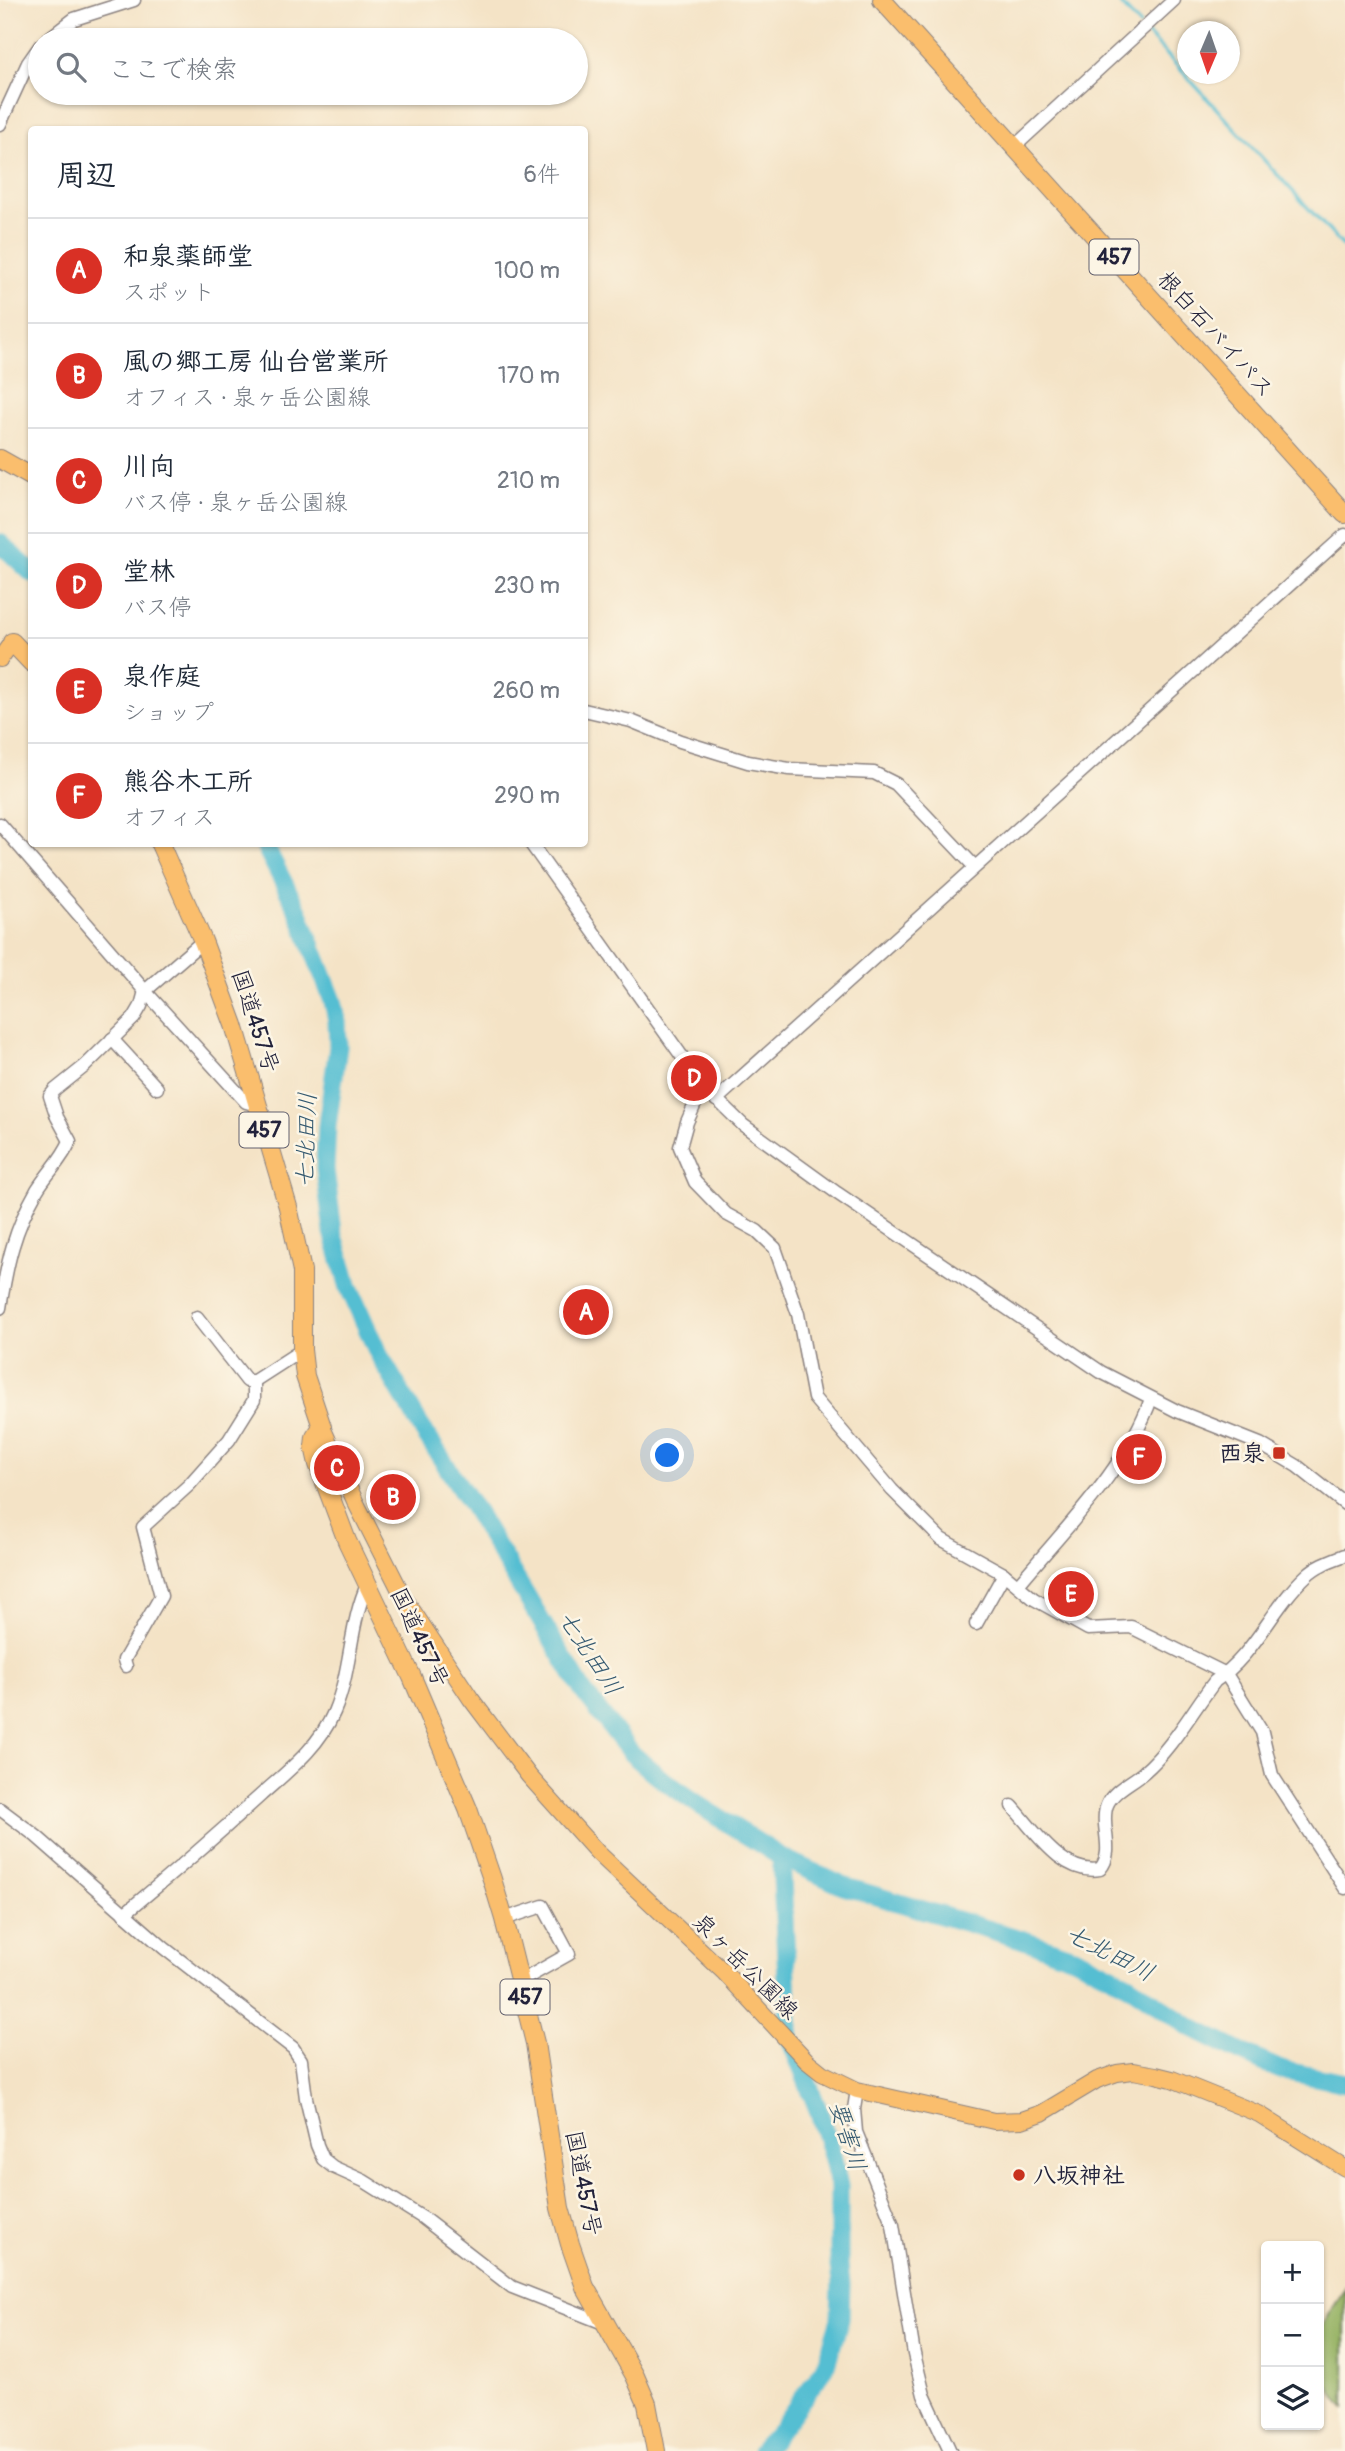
<!DOCTYPE html>
<html lang="ja">
<head>
<meta charset="utf-8">
<style>
	:root { --surface:#fff; --page:#f6f6f7; --text:#1f2937; --muted:#747a83; --line:#e0e1e3; --accent:#d93025 }
	body { margin:0; font-family:Pangolin,"Klee One",sans-serif; background:var(--page); color:var(--text) }
	.controls { position:absolute; right:21px; bottom:21px; display:grid; overflow:hidden; border-radius:7px; box-shadow:0 2px 5px #0004 }
	.controls button { width:63px; height:63px; display:grid; place-items:center; padding:0; border:0; border-bottom:2px solid var(--line); background:var(--surface); color:var(--text); font:35px sans-serif }
	.compass { position:absolute; left:1177px; top:21px; width:63px; height:63px; border-radius:50%; background:var(--surface); box-shadow:0 2px 5px #0004; rotate:182deg }
	.you { position:absolute; left:668px; top:1456px; width:24px; height:24px; margin:-18px; border:5px solid #fff; border-radius:50%; background:#1a73e8; box-shadow:0 0 0 10px #1a73e833 }
	.badge { display:grid; place-items:center; width:46px; height:46px; border-radius:50%; background:var(--accent); color:#fff; font-size:23px; font-weight:700 }
	.pin { position:absolute; translate:-50% -50%; border:4px solid #fff; box-shadow:0 2px 7px #0006 }
	.list { margin:0; padding:0; list-style:none }
	h2 { display:flex; justify-content:space-between; align-items:center; height:91px; margin:0; padding:0 28px; font-size:30px }
	h2 small { font-size:23px; font-weight:400; color:var(--muted) }
	.list li { display:grid; grid-template-columns:46px 1fr auto; gap:21px; align-items:center; box-sizing:border-box; height:105px; padding:0 28px; border-top:2px solid var(--line) }
	.list b { display:block; font-size:26px; white-space:nowrap }
	.list p { margin:0; font-size:23px; white-space:nowrap; color:var(--muted) }
	.list em { font-size:23px; font-style:normal; color:var(--muted) }
	.icon { flex:none; width:38px; height:38px; fill:none; stroke:currentColor; stroke-width:2; stroke-linecap:round; stroke-linejoin:round }
	.map { position:relative; flex:none; width:1345px; height:2451px; overflow:hidden }
	.search { position:absolute; background:var(--surface); box-shadow:0 2px 5px #0004; left:28px; top:28px; width:560px; height:77px; display:flex; align-items:center; gap:18px; box-sizing:border-box; padding:0 24px; border-radius:38px; color:var(--muted); font-size:26px }
	.panel { position:absolute; background:var(--surface); box-shadow:0 2px 5px #0004; left:28px; top:126px; width:560px; height:721px; border-radius:7px }
	.map>svg:first-child { display:block }
</style>
</head>
<body>
<div class="map">
<svg width="1345" height="2451" viewBox="0 0 1345 2451">
	<rect width="100%" height="100%" fill="#fcf5e5"/>
	<filter id="ink" filterUnits="userSpaceOnUse"><feTurbulence type="fractalNoise" baseFrequency=".0143" numOctaves="2"/><feDisplacementMap in="SourceGraphic" scale="14" xChannelSelector="R" yChannelSelector="G"/><feConvolveMatrix kernelMatrix="1 2 1 2 8 2 1 2 1" color-interpolation-filters="sRGB"/></filter>
	<filter id="wash" filterUnits="userSpaceOnUse"><feTurbulence type="fractalNoise" baseFrequency=".00686" numOctaves="4" result="noise"/><feDisplacementMap in="SourceGraphic" scale="28" xChannelSelector="R" yChannelSelector="G"/><feGaussianBlur stdDeviation="1.57" result="paint"/><feColorMatrix in="noise" values="0 0 0 0 0 0 0 0 0 0 0 0 0 0 0 0 0 1.4 0 .05"/><feComposite in="paint" operator="in"/></filter>
	<g filter="url(#wash)">
		<rect width="100%" height="100%" fill="#f4e3c6"/>
		<!-- forest -->
		<path fill="#98b466" stroke="#5d6b50" stroke-width="2" d="M 1345,2288 L 1345,2408 L 1319,2373 L 1319,2332 Z"/>
		<g fill="none" stroke-linecap="round" stroke-linejoin="round">
			<!-- stream -->
			<g stroke="#55bed2" stroke-width="3.5">
				<path d="M 1117,0 L 1140,25"/>
				<path d="M 1145,31 L 1345,248"/>
			</g>
			<!-- river -->
			<g stroke="#55bed2" stroke-width="19">
				<path d="M 0,543 L 32,573"/>
				<path d="M 264,844 L 299,913 L 333,1001 L 337,1020 L 338,1047 L 327,1126 L 325,1169 L 333,1232 L 349,1288 L 378,1353 L 421,1427 L 471,1504 L 583,1691 L 631,1753 L 659,1777 L 702,1807 L 781,1857 L 843,1886 L 1021,1939 L 1074,1957 L 1128,1984 L 1187,2025 L 1240,2052 L 1281,2070 L 1345,2083"/>
				<path d="M 761,2451 L 776,2435 L 825,2368 L 840,2319 L 841,2284 L 839,2265 L 839,2186 L 833,2159 L 819,2112 L 790,2039 L 781,1857"/>
			</g>
		</g>
	</g>
	<g filter="url(#ink)">
		<g fill="none" stroke-linecap="round" stroke-linejoin="round">
			<defs>
				<g id="minor">
					<path d="M 47,40 L 74,19 L 134,0"/>
					<path d="M 0,124 L 28,63 L 40,46"/>
					<path d="M 1014,147 L 1174,0"/>
					<path d="M 584,710 L 631,721 L 680,741 L 748,762 L 789,769 L 874,773 L 896,784 L 974,866"/>
					<path d="M 0,824 L 145,991 L 246,1102 L 257,1105"/>
					<path d="M 531,844 L 703,1086 L 743,1125 L 837,1193 L 1101,1372 L 1177,1411 L 1260,1444 L 1297,1466 L 1345,1504"/>
					<path d="M 112,1039 L 157,1088"/>
					<path d="M 703,1086 L 687,1122 L 680,1147 L 695,1182 L 726,1214 L 757,1231 L 775,1248 L 798,1314 L 814,1398 L 892,1490 L 941,1539 L 1004,1574 L 1034,1599 L 1088,1629 L 1131,1627 L 1226,1674 L 1262,1732 L 1272,1775 L 1345,1888"/>
					<path d="M 716,1100 L 1345,535"/>
					<path d="M 0,1308 C 7,1263 14,1230 37,1190 C 48,1172 62,1160 70,1141 L 57,1117 L 50,1096 L 55,1090 L 85,1066 L 134,1018 L 141,1006 L 145,991 L 203,941"/>
					<path d="M 197,1317 L 247,1381 L 254,1381 L 302,1350"/>
					<path d="M 1018,1585 C 1065,1528 1126,1469 1151,1399"/>
					<path d="M 976,1624 L 1004,1574"/>
					<path d="M 126,1666 L 124,1660 L 161,1596 L 143,1527 L 189,1485 L 229,1440 L 254,1400 L 254,1381"/>
					<path d="M 1012,1806 C 1034,1830 1063,1876 1100,1869 C 1116,1851 1099,1825 1107,1805 C 1113,1790 1133,1782 1144,1772 C 1172,1748 1192,1711 1215,1681 C 1255,1655 1272,1607 1307,1575 C 1317,1565 1332,1560 1345,1555"/>
					<path d="M 0,1809 L 36,1836 L 164,1948 L 293,2048 L 301,2060 L 306,2098 L 317,2145 L 323,2159 L 333,2167 L 364,2181 L 423,2218 L 512,2287 L 606,2324"/>
					<path d="M 124,1914 C 171,1875 216,1836 261,1795 C 289,1770 319,1747 334,1712 C 352,1670 349,1624 368,1583"/>
					<path d="M 504,1919 L 543,1906 L 569,1954 L 521,1981"/>
					<path d="M 857,2090 L 854,2109 L 856,2132 L 893,2225 L 914,2354 L 924,2395 L 950,2451"/>
				</g>
				<g id="major">
					<path d="M 0,659 L 12,642"/>
					<path d="M 322,1427 L 355,1501 L 404,1598 L 471,1699 L 529,1776 L 597,1852 L 725,1973 L 807,2061 L 822,2073 L 857,2090 L 994,2121 L 1022,2120 L 1042,2113 L 1097,2080 L 1117,2073 L 1133,2071 L 1156,2075 L 1172,2079 L 1259,2114 L 1345,2168"/>
				</g>
				<g id="highway">
					<path d="M 882,0 L 1345,514"/>
					<path d="M 0,459 L 32,477"/>
					<path d="M 12,642 L 32,663"/>
					<path d="M 160,844 L 203,941 L 234,1025 L 288,1207 L 302,1271 L 302,1350 L 305,1376 L 322,1427 L 315,1437 L 314,1446 L 318,1464 L 347,1541 L 412,1677 L 468,1809 L 492,1879 L 504,1919 L 535,2043 L 560,2208 L 570,2244 L 585,2287 L 635,2376 L 647,2404 L 656,2451"/>
				</g>
			</defs>
			<!-- minor casing -->
			<use href="#minor" stroke="#8b8280" stroke-width="15"/>
			<!-- major casing -->
			<use href="#major" stroke="#8b8280" stroke-width="18"/>
			<!-- highway casing -->
			<use href="#highway" stroke="#8b8280" stroke-width="20"/>
			<!-- minor -->
			<use href="#minor" stroke="#fff" stroke-width="12"/>
			<!-- major -->
			<use href="#major" stroke="#fabe6d" stroke-width="16"/>
			<!-- highway -->
			<use href="#highway" stroke="#fabe6d" stroke-width="18"/>
		</g>
	</g>
	<!-- markers -->
	<g fill="#c8321e" stroke="#fcf5e5" stroke-width="2.5">
		<rect x="1272" y="1446" width="14" height="14" rx="3.5"/>
		<circle cx="1019" cy="2175" r="7"/>
	</g>
	<g text-anchor="middle" stroke-width="5" stroke-linejoin="round" paint-order="stroke">
		<!-- shield labels -->
		<g fill="#fcf5e5" stroke="#63616e" stroke-width="2">
			<rect x="1089.5" y="239.5" width="49" height="35" rx="5"/>
			<rect x="239.5" y="1112.5" width="49" height="35" rx="5"/>
			<rect x="500.5" y="1979.5" width="49" height="35" rx="5"/>
		</g>
		<g font-size="21" font-weight="bold" fill="#22223b">
			<text x="1114" y="264">457</text>
			<text x="264" y="1137">457</text>
			<text x="525" y="2004">457</text>
		</g>
		<!-- street labels -->
		<g font-size="23" fill="#22223b" stroke="#fcf5e5">
			<text transform="translate(1216 334) rotate(48)" y="8">根白石バイパス</text>
			<text transform="translate(256 1021) rotate(72)" y="8">国道457号</text>
			<text transform="translate(420 1637) rotate(65)" y="8">国道457号</text>
			<text transform="translate(746 1966) rotate(45)" y="8">泉ヶ岳公園線</text>
			<text transform="translate(584 2183) rotate(79)" y="8">国道457号</text>
		</g>
		<!-- poi labels -->
		<g font-size="23" font-weight="bold" fill="#22223b" stroke="#fcf5e5" text-anchor="end">
			<text x="1265" y="1461">西泉</text>
			<text x="1033" y="2183" text-anchor="start">八坂神社</text>
		</g>
		<!-- water labels -->
		<g font-size="24" font-style="italic" fill="#345970" stroke="#fcf5e5">
			<text transform="translate(306 1140) rotate(-88)" y="8">七北田川</text>
			<text transform="translate(590 1653) rotate(57)" y="8">七北田川</text>
			<text transform="translate(1110 1953) rotate(27)" y="8">七北田川</text>
			<text transform="translate(848 2136) rotate(73)" y="8">要害川</text>
		</g>
	</g>
</svg>
<div class="controls">
<button>+</button>
<button>−</button>
<button><svg class="icon" aria-label="layers" viewBox="0 0 24 24"><path d="M12 4l9 5-9 5-9-5zM3 14l9 5 9-5"/></svg></button>
</div>
<svg class="compass" viewBox="-18 -18 36 36"><path d="M0-13l5 13h-10z" fill="#e53935"/><path d="M0 13l5-13h-10z" fill="#747a83"/></svg>
<div class="you"></div>
<div class="pin badge" style="left:586px;top:1312px">A</div>
<div class="pin badge" style="left:393px;top:1497px">B</div>
<div class="pin badge" style="left:337px;top:1468px">C</div>
<div class="pin badge" style="left:694px;top:1078px">D</div>
<div class="pin badge" style="left:1071px;top:1594px">E</div>
<div class="pin badge" style="left:1139px;top:1457px">F</div>
<div class="search"><svg class="icon" aria-label="search" viewBox="0 0 24 24"><circle cx="10" cy="10" r="6"/><path d="M15 15l6 6"/></svg>ここで検索</div>
<section class="panel">
<h2>周辺<small>6件</small></h2>
<ul class="list">
<li><span class="badge">A</span><div><b>和泉薬師堂</b><p>スポット</p></div><em>100 m</em></li>
<li><span class="badge">B</span><div><b>風の郷工房 仙台営業所</b><p>オフィス · 泉ヶ岳公園線</p></div><em>170 m</em></li>
<li><span class="badge">C</span><div><b>川向</b><p>バス停 · 泉ヶ岳公園線</p></div><em>210 m</em></li>
<li><span class="badge">D</span><div><b>堂林</b><p>バス停</p></div><em>230 m</em></li>
<li><span class="badge">E</span><div><b>泉作庭</b><p>ショップ</p></div><em>260 m</em></li>
<li><span class="badge">F</span><div><b>熊谷木工所</b><p>オフィス</p></div><em>290 m</em></li>
</ul>
</section>
</div>
</body>
</html>
